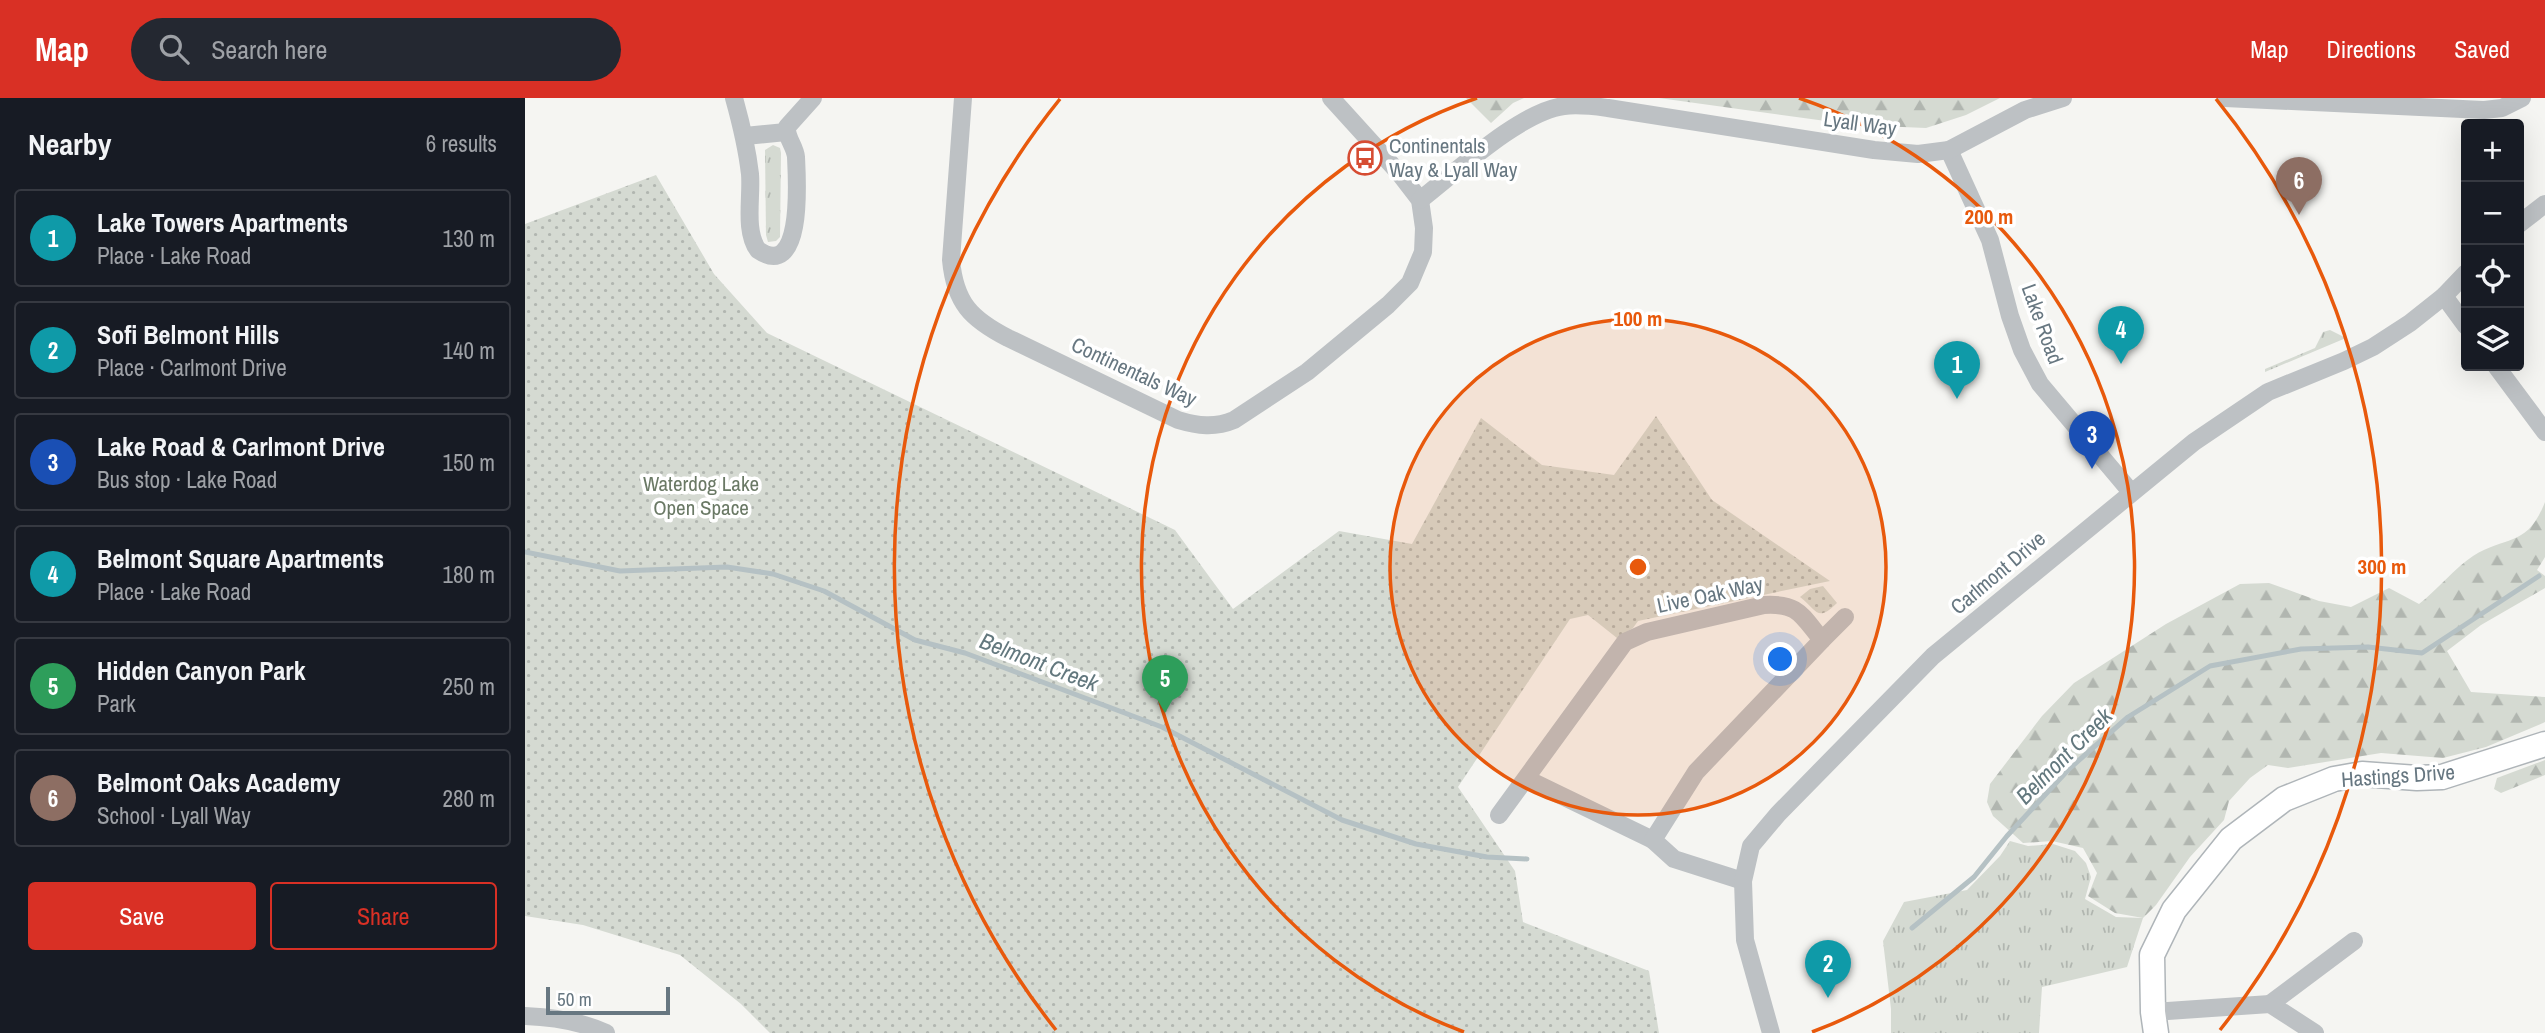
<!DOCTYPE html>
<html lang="en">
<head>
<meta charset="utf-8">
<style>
	:root { --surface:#171b24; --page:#242831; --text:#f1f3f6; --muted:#9ea1a6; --line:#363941; --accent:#d93025 }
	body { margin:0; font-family:"Archivo Narrow",sans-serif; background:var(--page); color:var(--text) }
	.controls { position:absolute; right:21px; top:21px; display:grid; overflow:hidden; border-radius:7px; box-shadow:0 7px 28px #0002 }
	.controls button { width:63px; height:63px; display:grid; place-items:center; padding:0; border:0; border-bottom:2px solid var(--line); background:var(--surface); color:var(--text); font:35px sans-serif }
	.scale { position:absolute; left:21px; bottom:18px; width:124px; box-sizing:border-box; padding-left:7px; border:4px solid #677781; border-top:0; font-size:19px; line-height:24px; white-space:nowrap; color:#677781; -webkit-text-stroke:5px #fff; paint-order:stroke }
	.you { position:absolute; left:1256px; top:562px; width:24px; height:24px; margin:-18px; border:5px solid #fff; border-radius:50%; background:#1a73e8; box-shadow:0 0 0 10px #1a73e833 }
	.badge { display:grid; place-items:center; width:46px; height:46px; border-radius:50%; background:var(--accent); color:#fff; font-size:23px; font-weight:700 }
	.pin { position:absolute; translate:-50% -58px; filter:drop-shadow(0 2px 4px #0008) }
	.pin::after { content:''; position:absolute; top:37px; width:24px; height:21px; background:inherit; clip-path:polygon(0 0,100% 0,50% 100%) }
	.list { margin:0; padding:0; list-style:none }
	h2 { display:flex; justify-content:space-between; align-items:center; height:91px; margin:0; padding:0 28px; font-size:30px }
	h2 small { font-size:23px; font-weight:400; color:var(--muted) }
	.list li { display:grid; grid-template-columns:46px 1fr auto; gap:21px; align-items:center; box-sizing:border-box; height:98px; margin:0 14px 14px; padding:0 14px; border:2px solid var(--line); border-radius:7px }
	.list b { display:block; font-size:26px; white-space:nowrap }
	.list p { margin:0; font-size:23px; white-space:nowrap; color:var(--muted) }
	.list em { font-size:23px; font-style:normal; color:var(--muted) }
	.actions { display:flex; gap:14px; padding:21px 28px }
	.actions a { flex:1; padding:16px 0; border:2px solid var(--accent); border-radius:7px; text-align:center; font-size:24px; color:var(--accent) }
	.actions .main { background:var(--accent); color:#fff }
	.icon { flex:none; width:38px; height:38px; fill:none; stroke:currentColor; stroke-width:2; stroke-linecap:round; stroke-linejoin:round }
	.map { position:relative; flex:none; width:2020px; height:935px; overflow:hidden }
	header { display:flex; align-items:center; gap:42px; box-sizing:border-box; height:98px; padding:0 35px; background:var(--accent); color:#fff }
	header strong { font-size:33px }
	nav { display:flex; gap:38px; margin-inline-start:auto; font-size:24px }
	.search { width:490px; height:63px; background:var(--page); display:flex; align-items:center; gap:18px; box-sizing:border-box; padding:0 24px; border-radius:38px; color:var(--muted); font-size:26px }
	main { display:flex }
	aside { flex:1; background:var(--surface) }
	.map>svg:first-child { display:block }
</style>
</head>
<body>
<header>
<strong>Map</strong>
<div class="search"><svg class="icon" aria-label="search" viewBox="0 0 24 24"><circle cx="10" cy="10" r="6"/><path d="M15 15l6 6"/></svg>Search here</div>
<nav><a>Map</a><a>Directions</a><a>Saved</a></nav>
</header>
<main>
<aside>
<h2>Nearby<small>6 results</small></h2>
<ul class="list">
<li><span class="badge" style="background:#0f9aa8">1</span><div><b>Lake Towers Apartments</b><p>Place · Lake Road</p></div><em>130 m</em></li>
<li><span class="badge" style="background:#0f9aa8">2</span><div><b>Sofi Belmont Hills</b><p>Place · Carlmont Drive</p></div><em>140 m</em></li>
<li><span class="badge" style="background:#1a4fb4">3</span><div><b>Lake Road &amp; Carlmont Drive</b><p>Bus stop · Lake Road</p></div><em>150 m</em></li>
<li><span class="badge" style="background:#0f9aa8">4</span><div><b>Belmont Square Apartments</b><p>Place · Lake Road</p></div><em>180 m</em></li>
<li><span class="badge" style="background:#2e9e5b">5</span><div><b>Hidden Canyon Park</b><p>Park</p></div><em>250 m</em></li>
<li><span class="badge" style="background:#8d6e63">6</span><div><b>Belmont Oaks Academy</b><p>School · Lyall Way</p></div><em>280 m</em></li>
</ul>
<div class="actions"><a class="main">Save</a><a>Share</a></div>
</aside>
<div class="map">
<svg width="2020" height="935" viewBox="0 0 2020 935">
	<defs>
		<pattern id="grass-tufts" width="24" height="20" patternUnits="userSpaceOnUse" patternTransform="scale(1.75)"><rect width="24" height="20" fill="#d5dad2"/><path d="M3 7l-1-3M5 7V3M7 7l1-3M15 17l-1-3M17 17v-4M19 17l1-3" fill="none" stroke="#b1b6b0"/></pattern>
		<pattern id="forest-firs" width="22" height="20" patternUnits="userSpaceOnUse" patternTransform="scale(1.75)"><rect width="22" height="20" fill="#d5dad2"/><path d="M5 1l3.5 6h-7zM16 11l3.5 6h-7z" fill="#b1b6b0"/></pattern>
		<pattern id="park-dots" width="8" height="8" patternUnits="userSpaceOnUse" patternTransform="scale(1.75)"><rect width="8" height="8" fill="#d5dad2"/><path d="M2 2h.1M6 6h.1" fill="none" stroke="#b1b6b0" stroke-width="1.8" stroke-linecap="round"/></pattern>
	</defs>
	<rect width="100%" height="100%" fill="#f5f5f2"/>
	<!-- grass -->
	<g fill="url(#grass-tufts)">
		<path d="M 248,47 L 255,50 L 256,55 L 255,139 L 251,143 L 243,144 L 241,137 L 240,52 Z"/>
		<path d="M 1805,232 L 1821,240 L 1740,274 L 1740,271 L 1790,250 L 1798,234 Z"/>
		<path d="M 1485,743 L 1503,748 L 1528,746 L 1550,753 L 1561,765 L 1566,779 L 1560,801 L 1591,819 L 1618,820 L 1602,869 L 1517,889 L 1514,935 L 1366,935 L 1366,911 L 1358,843 L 1379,804 L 1442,792 L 1475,758 Z"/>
	</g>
	<!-- forest -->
	<g fill="url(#forest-firs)">
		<path d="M 941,0 L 999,0 L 988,5 L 966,25 Z"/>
		<path d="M 1134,0 L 1475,0 L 1441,17 L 1401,30 L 1330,27 Z"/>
		<path d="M 2020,404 L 2020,459 L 2012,472 L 2020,478 L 2020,490 L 1956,527 L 1922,553 L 1946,594 L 2020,599 L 2020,624 L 2018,625 L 1961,649 L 1918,660 L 1856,655 L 1763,670 L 1743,667 L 1725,680 L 1704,703 L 1699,722 L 1665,759 L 1631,807 L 1618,820 L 1590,815 L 1563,798 L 1572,775 L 1558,750 L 1527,743 L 1498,745 L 1468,718 L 1462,704 L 1465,686 L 1517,618 L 1549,585 L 1641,526 L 1715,486 L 1744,485 L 1794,503 L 1826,509 L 1864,490 L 1894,506 C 1911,493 1931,469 1948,458 C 1982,437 2002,450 2020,404 Z"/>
		<path d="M 2020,662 L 2020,677 L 1976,695 L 1969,691 L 1972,680 Z"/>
	</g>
	<!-- park -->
	<g fill="url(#park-dots)">
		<path d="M 131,77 L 189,176 L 242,235 L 650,432 L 708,511 L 814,433 L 887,446 L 956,320 L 1017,367 L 1089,377 L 1131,318 L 1187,402 L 1305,483 L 1113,523 L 1108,530 L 1092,540 L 1063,517 L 1045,521 L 933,689 L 990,773 L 998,824 L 1124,873 L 1134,935 L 245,935 L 216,906 L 155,857 L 58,827 L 0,818 L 0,126 Z"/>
		<path d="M 1298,488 L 1312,505 C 1292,525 1292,512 1275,499 L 1285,491 Z"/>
	</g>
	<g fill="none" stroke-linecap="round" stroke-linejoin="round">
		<!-- stream -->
		<g stroke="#b5c1c4" stroke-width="5">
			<path d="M 0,454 L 95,473 L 202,469 L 248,476 L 299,493 L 390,542 L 440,555 L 637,629 L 817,722 L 891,746 L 962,759 L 1002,761"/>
			<path d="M 1387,830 L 1449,779 L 1482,738 L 1544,671 L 1603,619 L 1685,568 L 1776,551 L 1843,549 L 1897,555 L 2014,478"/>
		</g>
		<defs>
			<path id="secondary" d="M 1631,935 L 1628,914 L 1627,857 L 1649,812 L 1706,741 L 1759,701 L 1809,681 L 1837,676 L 1892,680 L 1917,679 L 2020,646"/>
		</defs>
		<!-- secondary casing -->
		<use href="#secondary" stroke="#afb5b9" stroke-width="27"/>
		<!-- street -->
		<g stroke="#bdc1c4" stroke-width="18">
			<path d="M 209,0 C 216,25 222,50 225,76 C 227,99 219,133 233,152 C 279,183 272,81 271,59 C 270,48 261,40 262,29 L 288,0"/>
			<path d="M 438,0 L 426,162 C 430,205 446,221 483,240 L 653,322 C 673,328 690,330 709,322 L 782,274 L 863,207 L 885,185 L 898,154 L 899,130 L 895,102 L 875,76 L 806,0"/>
			<path d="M 1700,0 L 1959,12 L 1977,10 L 1997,0"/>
			<path d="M 220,38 L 261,34"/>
			<path d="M 1424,52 L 1465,142 L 1485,218 L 1497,252 L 1515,286 L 1606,394"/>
			<path d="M 895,102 C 930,75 996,13 1039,8 C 1054,6 1068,8 1083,10 L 1349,52 L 1393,56 L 1424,52 L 1500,12 L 1538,0"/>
			<path d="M 1994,126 L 2020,106"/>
			<path d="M 1919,198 L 1941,228"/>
			<path d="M 1971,268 L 2020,334"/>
			<path d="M 1297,542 L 1320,519"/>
			<path d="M 1002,681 L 1128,742"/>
			<path d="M 974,717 L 1100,544 L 1122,534 L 1239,507 C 1274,505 1276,517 1297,542 L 1171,674 L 1128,742 L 1149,761 L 1218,783"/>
			<path d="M 1745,906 L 1829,843"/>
			<path d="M 1628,914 L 1745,906 L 1790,935"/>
			<path d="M 0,918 C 28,919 55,923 81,935"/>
			<path d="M 1246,935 L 1220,842 L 1218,783 L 1226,748 L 1253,716 L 1408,558 L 1669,344 L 1743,294 L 1819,263 L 1848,249 L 1885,225 L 1919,198 L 1941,175"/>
		</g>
		<!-- secondary -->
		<use href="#secondary" stroke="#fff" stroke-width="24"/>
	</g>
	<!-- distance rings -->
	<circle cx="1113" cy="469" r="248" fill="#e8590c" fill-opacity=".12"/>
	<g fill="none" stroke="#e8590c" stroke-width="3.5">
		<circle cx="1113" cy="469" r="248"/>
		<path d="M939 934A496 496 0 0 1 952 0M1274 0A496 496 0 0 1 1287 934"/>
		<path d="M531 932A744 744 0 0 1 535 1M1691 1A744 744 0 0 1 1695 932"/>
	</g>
	<!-- icons -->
	<defs>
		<symbol id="bus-ring" viewBox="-11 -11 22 22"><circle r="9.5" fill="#fff" stroke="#d64c32" stroke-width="1.5"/><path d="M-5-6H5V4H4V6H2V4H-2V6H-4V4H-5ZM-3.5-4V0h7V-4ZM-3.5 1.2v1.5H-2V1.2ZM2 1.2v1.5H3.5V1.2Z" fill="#d64c32"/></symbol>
	</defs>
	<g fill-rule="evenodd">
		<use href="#bus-ring" x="821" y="41" width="38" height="38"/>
	</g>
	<g text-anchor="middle" stroke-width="7" stroke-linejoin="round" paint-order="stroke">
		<!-- street labels -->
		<g font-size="21" fill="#677781" stroke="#fff">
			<text transform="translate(1335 26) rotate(8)" y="7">Lyall Way</text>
			<text transform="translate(1517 226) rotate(70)" y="7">Lake Road</text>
			<text transform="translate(609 274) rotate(25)" y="7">Continentals Way</text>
			<text transform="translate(1473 475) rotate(-40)" y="7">Carlmont Drive</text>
			<text transform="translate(1185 497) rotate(-12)" y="7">Live Oak Way</text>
			<text transform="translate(1873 678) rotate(-4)" y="7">Hastings Drive</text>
		</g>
		<!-- poi labels -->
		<g font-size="21" fill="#677781" stroke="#fff" text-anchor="start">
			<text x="864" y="55">Continentals<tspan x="864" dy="24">Way &amp; Lyall Way</tspan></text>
		</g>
		<!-- park labels -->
		<g font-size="21" fill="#6a7965" stroke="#fff">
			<text x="176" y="393">Waterdog Lake<tspan x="176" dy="24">Open Space</tspan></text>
		</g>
		<!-- water labels -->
		<g font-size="23" font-style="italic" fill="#63787e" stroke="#fff">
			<text transform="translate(514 564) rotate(21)" y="8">Belmont Creek</text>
			<text transform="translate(1539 658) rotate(-45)" y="8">Belmont Creek</text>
		</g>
	</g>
	<circle cx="1113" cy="469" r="10" fill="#e8590c" stroke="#fff" stroke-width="3.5"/>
	<g font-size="21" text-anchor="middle" font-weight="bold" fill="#e8590c" stroke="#fff" stroke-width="7" stroke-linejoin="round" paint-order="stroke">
		<text x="1464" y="126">200 m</text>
		<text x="1113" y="228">100 m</text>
		<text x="1857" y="476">300 m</text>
	</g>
</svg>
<div class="controls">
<button>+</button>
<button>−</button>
<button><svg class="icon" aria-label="locate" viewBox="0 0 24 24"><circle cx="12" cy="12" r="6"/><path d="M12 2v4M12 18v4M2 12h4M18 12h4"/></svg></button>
<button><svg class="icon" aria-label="layers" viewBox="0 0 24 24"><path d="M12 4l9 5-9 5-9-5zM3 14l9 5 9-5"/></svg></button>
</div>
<div class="scale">50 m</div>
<div class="you"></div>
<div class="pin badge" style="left:1432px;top:301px;background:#0f9aa8">1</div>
<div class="pin badge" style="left:1303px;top:900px;background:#0f9aa8">2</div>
<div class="pin badge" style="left:1567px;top:371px;background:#1a4fb4">3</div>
<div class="pin badge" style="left:1596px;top:266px;background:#0f9aa8">4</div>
<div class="pin badge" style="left:640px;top:615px;background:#2e9e5b">5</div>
<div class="pin badge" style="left:1774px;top:117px;background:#8d6e63">6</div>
</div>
</main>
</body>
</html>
